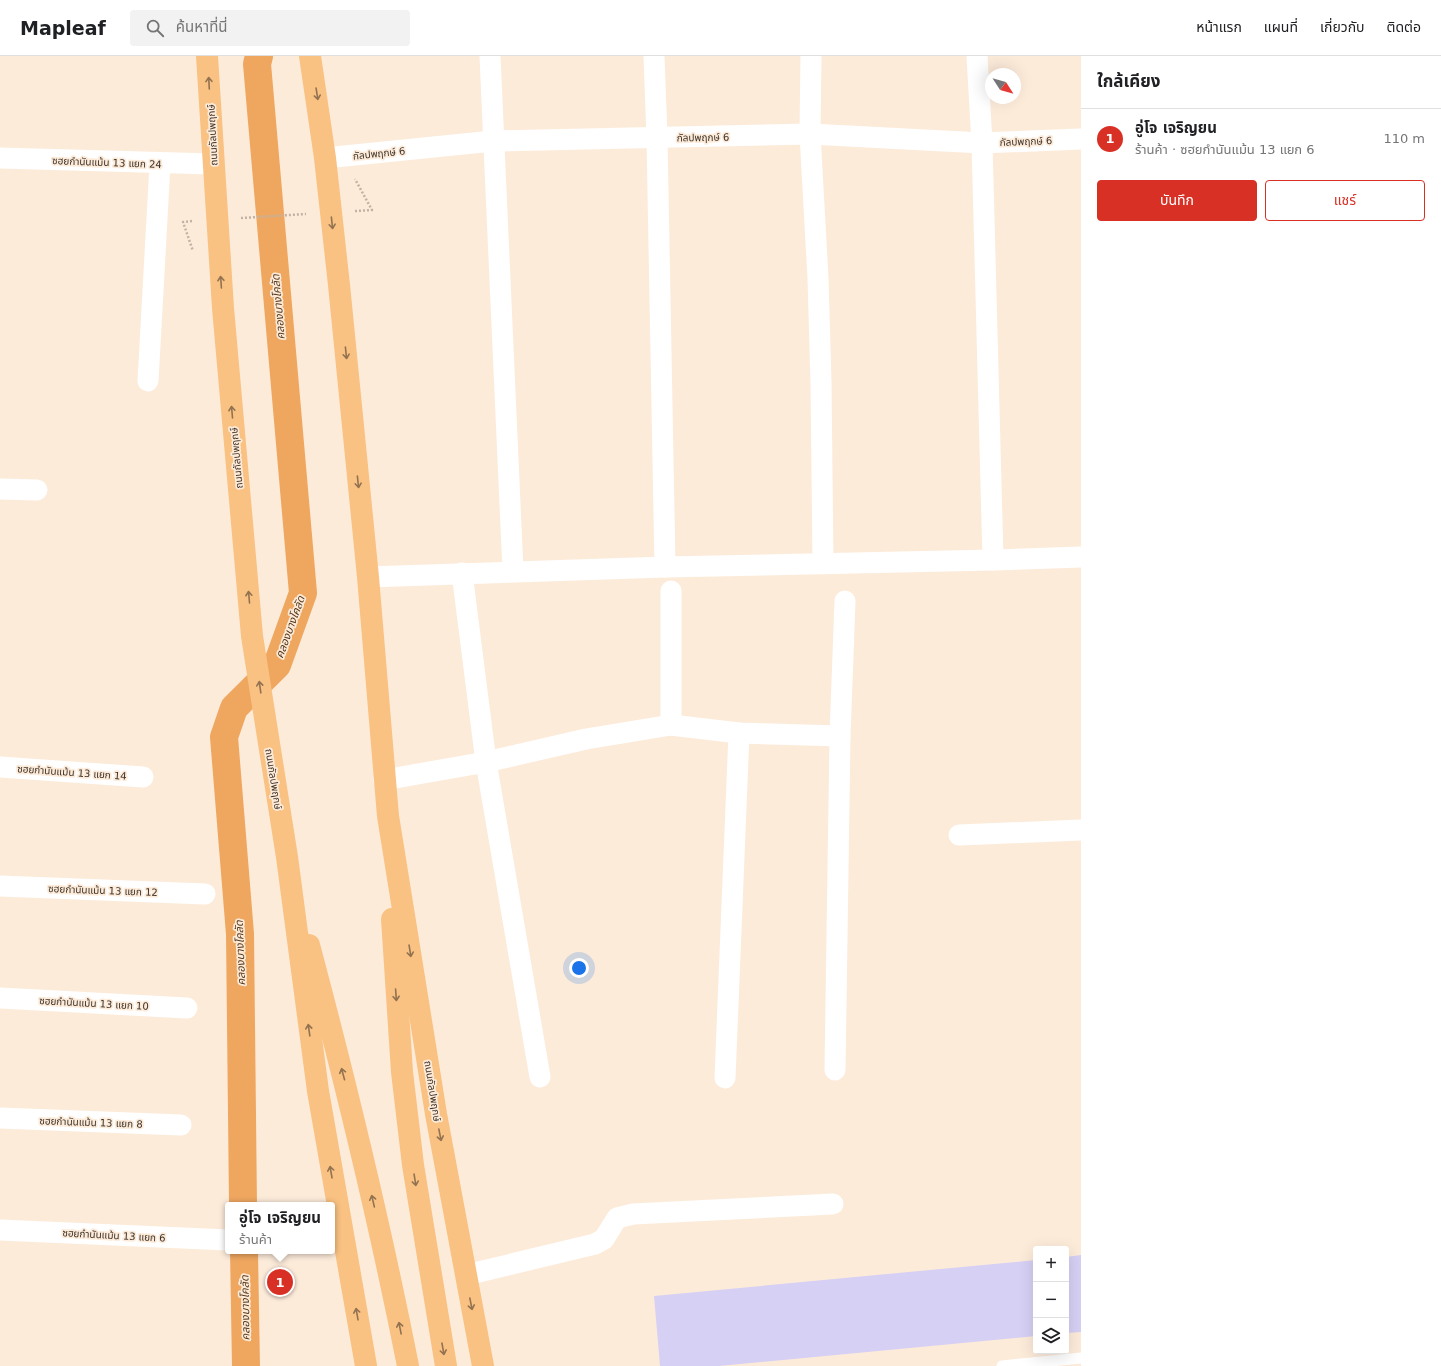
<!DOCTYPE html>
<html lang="th">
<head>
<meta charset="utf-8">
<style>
	:root { --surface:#fff; --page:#f2f2f2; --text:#202124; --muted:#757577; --line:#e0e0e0; --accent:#d93025 }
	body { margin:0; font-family:"DejaVu Sans","Noto Sans Thai",sans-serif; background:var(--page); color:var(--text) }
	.controls { position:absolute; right:12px; bottom:12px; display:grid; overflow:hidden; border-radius:4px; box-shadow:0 4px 16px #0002 }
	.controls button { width:36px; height:36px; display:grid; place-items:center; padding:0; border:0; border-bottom:1px solid var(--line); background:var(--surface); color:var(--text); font:20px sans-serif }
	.compass { position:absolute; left:985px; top:12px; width:36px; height:36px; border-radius:50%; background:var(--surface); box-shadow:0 4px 16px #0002; rotate:126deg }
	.you { position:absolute; left:579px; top:912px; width:14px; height:14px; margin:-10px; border:3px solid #fff; border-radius:50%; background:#1a73e8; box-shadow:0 0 0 6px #1a73e833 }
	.badge { display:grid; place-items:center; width:26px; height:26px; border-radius:50%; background:var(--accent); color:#fff; font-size:13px; font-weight:700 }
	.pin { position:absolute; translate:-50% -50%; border:2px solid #fff; box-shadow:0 1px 4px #0006 }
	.popup { position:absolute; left:225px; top:1146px; width:110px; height:52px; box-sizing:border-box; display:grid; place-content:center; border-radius:4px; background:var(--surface); filter:drop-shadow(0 1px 3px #0005); font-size:13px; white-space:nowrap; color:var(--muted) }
	.popup b { font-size:15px; color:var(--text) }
	.popup::after { content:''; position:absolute; left:50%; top:100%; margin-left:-8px; border:8px solid transparent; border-top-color:var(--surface) }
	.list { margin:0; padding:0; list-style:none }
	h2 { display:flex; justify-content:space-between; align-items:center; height:52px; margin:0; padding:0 16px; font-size:17px }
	h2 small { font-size:13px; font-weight:400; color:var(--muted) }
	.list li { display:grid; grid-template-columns:26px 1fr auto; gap:12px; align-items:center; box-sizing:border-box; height:60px; padding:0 16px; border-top:1px solid var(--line) }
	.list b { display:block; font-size:15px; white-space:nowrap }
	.list p { margin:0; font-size:13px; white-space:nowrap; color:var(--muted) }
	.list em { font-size:13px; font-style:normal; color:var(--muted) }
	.actions { display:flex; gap:8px; padding:12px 16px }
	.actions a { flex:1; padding:9px 0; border:1px solid var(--accent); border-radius:4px; text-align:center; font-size:14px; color:var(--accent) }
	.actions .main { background:var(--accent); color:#fff }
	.icon { flex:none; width:22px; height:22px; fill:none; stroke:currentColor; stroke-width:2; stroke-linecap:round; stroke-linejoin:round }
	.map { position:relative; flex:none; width:1081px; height:1310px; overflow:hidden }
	header { display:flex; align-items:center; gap:24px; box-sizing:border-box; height:56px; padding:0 20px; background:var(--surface); border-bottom:1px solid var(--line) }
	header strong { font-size:19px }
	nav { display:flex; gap:22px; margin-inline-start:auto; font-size:14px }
	.search { width:280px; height:36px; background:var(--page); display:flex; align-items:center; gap:10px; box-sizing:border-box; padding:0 14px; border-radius:4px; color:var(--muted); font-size:15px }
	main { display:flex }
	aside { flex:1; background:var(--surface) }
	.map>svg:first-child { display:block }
</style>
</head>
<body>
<header>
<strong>Mapleaf</strong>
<div class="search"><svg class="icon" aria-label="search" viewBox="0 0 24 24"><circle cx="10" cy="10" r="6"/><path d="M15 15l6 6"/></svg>ค้นหาที่นี่</div>
<nav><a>หน้าแรก</a><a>แผนที่</a><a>เกี่ยวกับ</a><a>ติดต่อ</a></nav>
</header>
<main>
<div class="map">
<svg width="1081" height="1310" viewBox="0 0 1081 1310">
	<rect width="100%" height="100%" fill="#fdebda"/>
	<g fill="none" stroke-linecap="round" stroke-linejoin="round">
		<!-- canal -->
		<g stroke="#efa760" stroke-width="28">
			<path d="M 243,1149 L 240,878 L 224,681 L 234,652 L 277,609 L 303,537 L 257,8 L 259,0"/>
			<path d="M 244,1195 L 246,1310"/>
		</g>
	</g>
	<!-- building -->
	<g fill="#d6d0f4">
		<path d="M 1081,1199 L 1081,1276 L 1066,1277 L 1066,1201 Z"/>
		<path d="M 1036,1204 L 1036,1280 L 719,1310 L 660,1310 L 654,1240 Z"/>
	</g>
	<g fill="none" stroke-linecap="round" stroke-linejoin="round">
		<!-- path -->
		<g stroke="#c2b2a3" stroke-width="2.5" stroke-dasharray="2 2" stroke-linecap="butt">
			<path d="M 355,155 L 372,154 L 355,123"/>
			<path d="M 241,162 L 306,158"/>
			<path d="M 192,165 L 183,166 L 193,195"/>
		</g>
		<!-- lane -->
		<path stroke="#fff" stroke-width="11" d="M 1002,1310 L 1081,1302"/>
		<!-- street -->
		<g stroke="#fff" stroke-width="21">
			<path d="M 490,0 L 513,515"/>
			<path d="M 654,0 L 657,82 L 665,511"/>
			<path d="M 811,0 L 810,78 L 818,222 L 821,327 L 823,507"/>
			<path d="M 977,0 L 982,87 L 993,504"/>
			<path d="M 0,102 L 213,108"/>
			<path d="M 325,102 L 493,85 L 810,78 L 982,87 L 1081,83"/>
			<path d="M 148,325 L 160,108"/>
			<path d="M 0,433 L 37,434"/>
			<path d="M 462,517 L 486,706 L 540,1021"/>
			<path d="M 368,521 L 665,511 L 993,504 L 1081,501"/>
			<path d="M 671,669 L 671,535"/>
			<path d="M 0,711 L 143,721"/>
			<path d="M 384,724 L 486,706 L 586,683 L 671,669 L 739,677 L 840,680"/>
			<path d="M 959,779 L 1081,774"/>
			<path d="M 0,830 L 205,838"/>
			<path d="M 0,942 L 187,952"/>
			<path d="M 835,1014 L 840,680 L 845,545"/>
			<path d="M 725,1022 L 739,677"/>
			<path d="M 0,1062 L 181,1069"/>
			<path d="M 0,1174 L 228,1184"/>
			<path d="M 466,1219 L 595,1188 L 604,1183 L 617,1162 L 633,1158 L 833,1148"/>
		</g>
		<!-- primary -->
		<g stroke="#f9c282" stroke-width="22">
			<path d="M 207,0 L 223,252 L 252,580 L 287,801 L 318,1035 L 366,1310"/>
			<path d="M 310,0 L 325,102 L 339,229 L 368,521 L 388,760 L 436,1058 L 483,1310"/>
			<path d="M 392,863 L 402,1016 L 413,1109 L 446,1310"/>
			<path d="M 309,889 C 346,1028 380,1168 408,1310"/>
		</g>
	</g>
	<!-- one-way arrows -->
	<defs><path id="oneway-shaft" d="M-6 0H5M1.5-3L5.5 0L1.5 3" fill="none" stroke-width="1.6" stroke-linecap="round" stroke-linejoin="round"/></defs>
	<g stroke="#927250">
		<use href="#oneway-shaft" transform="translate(209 27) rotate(-93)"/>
		<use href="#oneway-shaft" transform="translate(317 38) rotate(81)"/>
		<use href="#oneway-shaft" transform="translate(332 167) rotate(84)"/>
		<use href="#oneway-shaft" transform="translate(221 226) rotate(-94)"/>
		<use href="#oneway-shaft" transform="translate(346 297) rotate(84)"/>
		<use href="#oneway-shaft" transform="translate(232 356) rotate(-95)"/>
		<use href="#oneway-shaft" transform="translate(358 426) rotate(84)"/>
		<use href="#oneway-shaft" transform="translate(249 541) rotate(-95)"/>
		<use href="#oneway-shaft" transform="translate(260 631) rotate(-98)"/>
		<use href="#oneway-shaft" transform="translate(410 895) rotate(81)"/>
		<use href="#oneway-shaft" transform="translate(396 939) rotate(86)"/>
		<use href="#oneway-shaft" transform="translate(309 974) rotate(-98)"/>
		<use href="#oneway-shaft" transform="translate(343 1018) rotate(-105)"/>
		<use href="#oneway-shaft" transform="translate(440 1079) rotate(79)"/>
		<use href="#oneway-shaft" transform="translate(331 1116) rotate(-100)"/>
		<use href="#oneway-shaft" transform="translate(415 1124) rotate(81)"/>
		<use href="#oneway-shaft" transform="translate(373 1145) rotate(-103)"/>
		<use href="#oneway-shaft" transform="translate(471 1248) rotate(79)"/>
		<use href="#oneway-shaft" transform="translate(357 1258) rotate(-100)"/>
		<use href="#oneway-shaft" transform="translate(400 1272) rotate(-101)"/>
		<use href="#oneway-shaft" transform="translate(443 1293) rotate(80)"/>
	</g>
	<g text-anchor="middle" stroke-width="3.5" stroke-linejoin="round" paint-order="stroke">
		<!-- street labels -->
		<g font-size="10" fill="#3d3127" stroke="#fdebda">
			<text transform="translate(212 79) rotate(-93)" y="4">ถนนกัลปพฤกษ์</text>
			<text transform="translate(703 81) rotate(-1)" y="4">กัลปพฤกษ์ 6</text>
			<text transform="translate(1026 85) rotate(-2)" y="4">กัลปพฤกษ์ 6</text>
			<text transform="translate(379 97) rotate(-6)" y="4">กัลปพฤกษ์ 6</text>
			<text transform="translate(107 106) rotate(2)" y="4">ซฮยกำนันแม้น 13 แยก 24</text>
			<text transform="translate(236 402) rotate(-95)" y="4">ถนนกัลปพฤกษ์</text>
			<text transform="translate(72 716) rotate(4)" y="4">ซฮยกำนันแม้น 13 แยก 14</text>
			<text transform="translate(274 723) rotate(81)" y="4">ถนนกัลปพฤกษ์</text>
			<text transform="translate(103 834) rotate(2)" y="4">ซฮยกำนันแม้น 13 แยก 12</text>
			<text transform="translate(94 947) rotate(3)" y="4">ซฮยกำนันแม้น 13 แยก 10</text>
			<text transform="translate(433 1035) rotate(81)" y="4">ถนนกัลปพฤกษ์</text>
			<text transform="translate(91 1066) rotate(2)" y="4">ซฮยกำนันแม้น 13 แยก 8</text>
			<text transform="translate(114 1179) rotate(3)" y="4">ซฮยกำนันแม้น 13 แยก 6</text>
		</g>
		<!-- water labels -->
		<g font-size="11" font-style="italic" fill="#543618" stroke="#fdebda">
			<text transform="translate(278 251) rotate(-95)" y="4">คลองบางโคลัด</text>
			<text transform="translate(290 571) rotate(-70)" y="4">คลองบางโคลัด</text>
			<text transform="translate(240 897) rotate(-92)" y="4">คลองบางโคลัด</text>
			<text transform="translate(245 1252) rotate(-91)" y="4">คลองบางโคลัด</text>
		</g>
	</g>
</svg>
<div class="controls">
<button>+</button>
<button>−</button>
<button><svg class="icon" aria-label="layers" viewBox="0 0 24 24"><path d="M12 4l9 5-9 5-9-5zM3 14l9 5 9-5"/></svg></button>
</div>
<svg class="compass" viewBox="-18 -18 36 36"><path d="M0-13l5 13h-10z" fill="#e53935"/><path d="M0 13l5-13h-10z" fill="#757577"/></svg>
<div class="you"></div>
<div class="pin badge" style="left:280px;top:1226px">1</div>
<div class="popup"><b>อู่โจ เจริญยน</b>ร้านค้า</div>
</div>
<aside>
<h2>ใกล้เคียง<small></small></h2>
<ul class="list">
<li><span class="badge">1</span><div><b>อู่โจ เจริญยน</b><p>ร้านค้า · ซฮยกำนันแม้น 13 แยก 6</p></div><em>110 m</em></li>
</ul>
<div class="actions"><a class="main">บันทึก</a><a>แชร์</a></div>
</aside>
</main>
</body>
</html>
